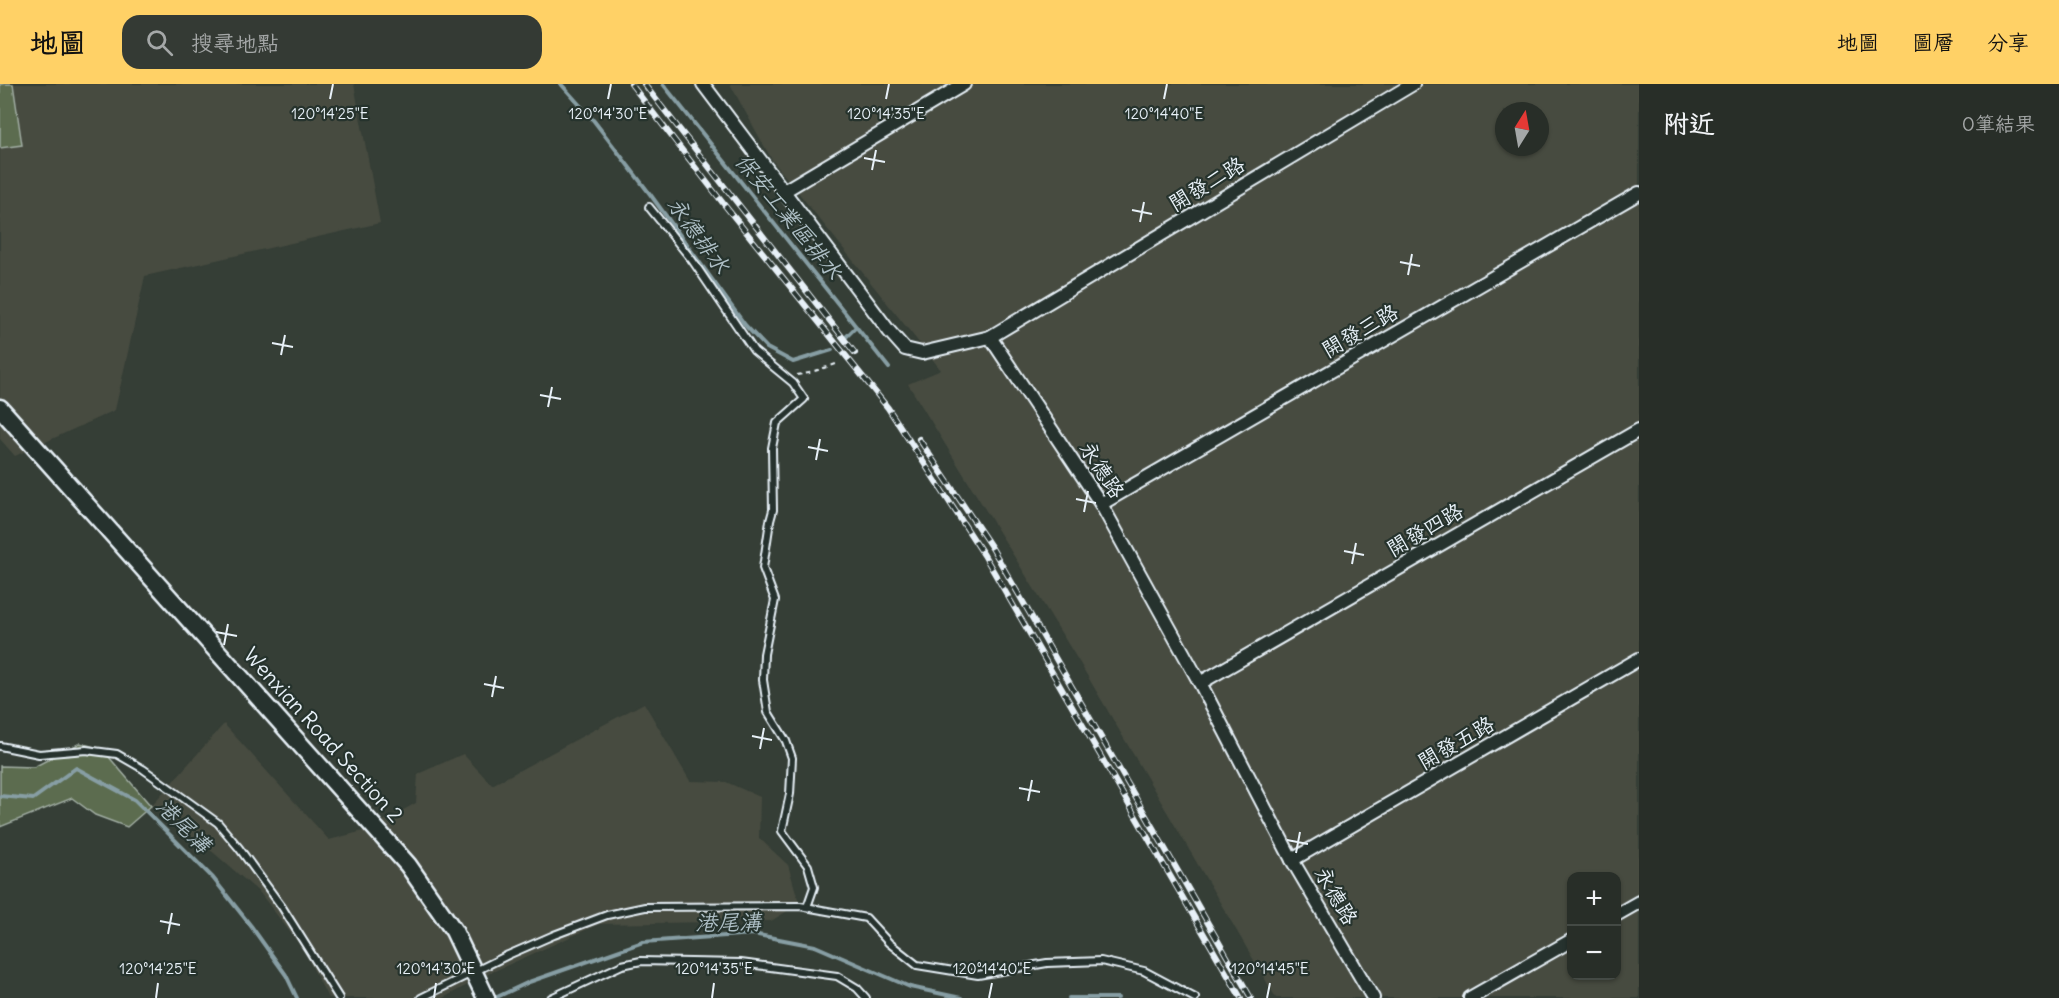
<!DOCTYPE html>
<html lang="zh-TW">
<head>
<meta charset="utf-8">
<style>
	:root { --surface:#282e28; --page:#343a34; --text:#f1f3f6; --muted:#a5a8a8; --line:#444a45; --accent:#ffd166 }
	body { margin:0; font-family:Delius,"LXGW WenKai TC",sans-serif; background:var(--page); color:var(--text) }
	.controls { position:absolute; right:18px; bottom:18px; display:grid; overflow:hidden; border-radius:12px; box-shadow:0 2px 4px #0004 }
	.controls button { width:54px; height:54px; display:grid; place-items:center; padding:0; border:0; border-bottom:2px solid var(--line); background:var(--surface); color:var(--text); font:30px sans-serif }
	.compass { position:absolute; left:1495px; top:18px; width:54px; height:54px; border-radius:50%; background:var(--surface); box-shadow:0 2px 4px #0004; rotate:11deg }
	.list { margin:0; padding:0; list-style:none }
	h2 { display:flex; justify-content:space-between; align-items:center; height:78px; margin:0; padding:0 24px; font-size:26px }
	h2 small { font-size:20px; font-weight:400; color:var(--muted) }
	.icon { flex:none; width:33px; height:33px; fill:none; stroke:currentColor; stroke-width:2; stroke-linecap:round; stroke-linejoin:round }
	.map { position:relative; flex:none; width:1639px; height:914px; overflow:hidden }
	header { display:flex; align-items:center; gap:36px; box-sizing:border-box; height:84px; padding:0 30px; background:var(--accent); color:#111 }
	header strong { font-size:28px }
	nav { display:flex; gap:33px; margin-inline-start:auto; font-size:21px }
	.search { width:420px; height:54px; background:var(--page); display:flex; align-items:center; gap:15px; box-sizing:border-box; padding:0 21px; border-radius:18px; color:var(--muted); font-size:22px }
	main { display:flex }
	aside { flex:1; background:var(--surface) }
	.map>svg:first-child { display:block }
</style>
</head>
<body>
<header>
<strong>地圖</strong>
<div class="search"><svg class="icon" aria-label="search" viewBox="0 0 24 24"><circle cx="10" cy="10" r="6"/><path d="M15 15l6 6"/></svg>搜尋地點</div>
<nav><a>地圖</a><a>圖層</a><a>分享</a></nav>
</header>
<main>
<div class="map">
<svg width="1639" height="914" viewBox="0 0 1639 914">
	<rect width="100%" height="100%" fill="#353e36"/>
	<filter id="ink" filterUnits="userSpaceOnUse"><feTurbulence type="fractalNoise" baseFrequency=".0167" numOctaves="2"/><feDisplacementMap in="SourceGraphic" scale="12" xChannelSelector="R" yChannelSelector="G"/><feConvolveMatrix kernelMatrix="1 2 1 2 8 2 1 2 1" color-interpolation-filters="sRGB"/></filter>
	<g filter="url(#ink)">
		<!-- built -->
		<g fill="#474b40" fill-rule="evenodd">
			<path d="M 13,0 L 354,0 L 380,139 L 145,192 L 115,326 L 15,372 L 0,355 L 0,64 L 22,60 Z"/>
			<path d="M 730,0 L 1639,0 L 1639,914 L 1276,914 L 1081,581 L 908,300 L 941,286 L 772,76 ZM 1504,27 L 1540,27 L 1540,63 L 1504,63 ZM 1572,792 L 1616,792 L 1616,892 L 1572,892 Z"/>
			<path d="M 644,619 L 690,697 L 726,698 L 760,713 L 759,754 L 788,781 L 800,822 L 794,823 L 771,837 L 599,840 L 490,889 L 443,914 L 328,914 L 303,865 L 260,809 L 214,769 L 151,722 L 224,640 L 329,756 L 367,746 L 416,719 L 418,690 L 463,670 L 492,701 Z"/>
		</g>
		<!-- green -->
		<g fill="#5b6c4f" stroke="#a2aea4" stroke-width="1.5">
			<path d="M 0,0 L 13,0 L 22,61 L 0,64 Z"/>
			<path d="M 80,659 L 102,665 L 151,722 L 127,743 L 95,731 L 72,714 L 0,743 L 0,682 L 34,683 Z"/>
		</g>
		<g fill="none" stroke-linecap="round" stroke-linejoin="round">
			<!-- stream -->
			<g stroke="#879ea4" stroke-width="4">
				<path d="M 561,0 L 594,37 L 650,110 L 745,241 L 767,264 L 793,278 L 832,266"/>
				<path d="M 663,0 L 889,284"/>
				<path d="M 844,255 L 856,243"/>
				<path d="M 0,712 L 33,715 L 76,684 L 135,716 L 213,794 L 251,842 L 286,891 L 297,914"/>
				<path d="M 495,914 L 529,898 L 643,858 L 753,850 L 815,862 L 910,903 L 961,914"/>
				<path d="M 1069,914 L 1118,914"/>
			</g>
			<defs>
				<g id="lane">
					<path d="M 649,123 L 692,176 L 754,267 L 793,299 L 804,315 L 777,339 L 772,364 L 773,426 L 770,437 L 763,484 L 775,516 L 764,570 L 763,596 L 768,628 L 786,657 L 792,674 L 790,710 L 782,747 L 808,782 L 814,803 L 807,823"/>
					<path d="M 0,662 L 39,670 L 86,666 L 117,670 L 143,685 L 218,739 L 239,764 L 282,823 L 339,914"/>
					<path d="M 421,914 L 508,871 L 554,851 L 607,831 L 645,823 L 800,822 L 866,834 L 889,859 L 917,881 L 978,891 L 1047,879 L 1101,877 L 1144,887 L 1195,914"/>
					<path d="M 551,914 L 622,881 L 641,877 L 741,879 L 837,892 L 857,904 L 866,914"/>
				</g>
				<g id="street">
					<path d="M 703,0 L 889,247 L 905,265 L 922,269 L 990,253 L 1101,420 L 1200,599 L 1292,776 L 1373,914"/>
					<path d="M 784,107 L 964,0"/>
					<path d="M 990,253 L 1413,0"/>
					<path d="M 1101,420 L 1639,109"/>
					<path d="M 1200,599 L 1639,346"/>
					<path d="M 1292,776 L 1639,575"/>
					<path d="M 1616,831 L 1639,818"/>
					<path d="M 1470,914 L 1572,856"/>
				</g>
				<path id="secondary" d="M 0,324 L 408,781 L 454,847 L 486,914"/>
			</defs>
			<!-- lane casing -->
			<use href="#lane" stroke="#e8f1f8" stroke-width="10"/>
			<!-- street casing -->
			<use href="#street" stroke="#e8f1f8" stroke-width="16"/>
			<!-- secondary casing -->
			<use href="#secondary" stroke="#e8f1f8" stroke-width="21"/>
			<!-- path -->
			<path stroke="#e8f1f8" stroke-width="2" stroke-dasharray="4.5 4.5" stroke-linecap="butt" d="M 797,291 L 809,289 L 839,279"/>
			<!-- lane -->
			<use href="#lane" stroke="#26332d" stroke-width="6"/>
			<!-- street -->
			<use href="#street" stroke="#26332d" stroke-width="12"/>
			<!-- secondary -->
			<use href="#secondary" stroke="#26332d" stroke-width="16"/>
			<defs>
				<g id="rail">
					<path d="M 631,0 L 726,123 L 888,324 L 984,471 L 1241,914"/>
					<path d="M 644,0 L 855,269"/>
					<path d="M 919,355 L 992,464 L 1251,914"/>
				</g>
			</defs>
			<!-- rail casing -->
			<use href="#rail" stroke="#e8f1f8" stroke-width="6"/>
			<!-- rail -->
			<use href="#rail" stroke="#26332d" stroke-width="4" stroke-dasharray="11" stroke-linecap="butt"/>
		</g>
	</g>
	<!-- ticks -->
	<path fill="none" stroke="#e8f1f8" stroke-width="2" d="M 330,15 L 333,0M 608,15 L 611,0M 886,15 L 889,0M 1164,15 L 1167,0M 864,74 L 885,78M 872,86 L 876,66M 1132,126 L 1152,130M 1140,138 L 1144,118M 1400,178 L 1420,182M 1408,191 L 1412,170M 272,259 L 293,263M 281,271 L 285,251M 540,311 L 561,315M 548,323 L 552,303M 808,363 L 828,367M 816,376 L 820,355M 1076,415 L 1096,419M 1084,428 L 1088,407M 1344,467 L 1364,471M 1352,480 L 1356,459M 216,548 L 237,552M 224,561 L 228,540M 484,600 L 504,604M 492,613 L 496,592M 752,652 L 772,656M 760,665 L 764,644M 1019,704 L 1040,708M 1028,717 L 1032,696M 1287,756 L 1308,760M 1296,769 L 1300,748M 160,837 L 180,841M 168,850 L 172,829M 156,914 L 158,899M 434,914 L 436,899M 712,914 L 714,899M 989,914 L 992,899M 1267,914 L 1270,899"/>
	<g text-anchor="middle" stroke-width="4.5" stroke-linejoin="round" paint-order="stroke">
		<!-- street labels -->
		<g font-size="21" fill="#e8f1f8" stroke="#26332d">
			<text transform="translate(1207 100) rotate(-31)" y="7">開發二路</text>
			<text transform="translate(1360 247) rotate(-30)" y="7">開發三路</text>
			<text transform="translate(1102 386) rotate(57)" y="7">永德路</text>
			<text transform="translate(1425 446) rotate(-30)" y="7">開發四路</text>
			<text transform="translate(323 651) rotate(48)" y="7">Wenxian Road Section 2</text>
			<text transform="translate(1456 659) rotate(-30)" y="7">開發五路</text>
			<text transform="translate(1336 812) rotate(60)" y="7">永德路</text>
		</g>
		<!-- water labels -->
		<g font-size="22" font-style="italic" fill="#afc0c7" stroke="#26332d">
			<text transform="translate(789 132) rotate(51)" y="8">保安工業區排水</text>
			<text transform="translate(699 151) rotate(54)" y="8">永德排水</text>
			<text transform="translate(184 741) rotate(45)" y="8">港尾溝</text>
			<text transform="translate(728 838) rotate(-1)" y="8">港尾溝</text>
		</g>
	</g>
	<g font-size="15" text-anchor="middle" fill="#e8f1f8" stroke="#26332d" stroke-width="4.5" stroke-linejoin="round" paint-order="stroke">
		<text x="330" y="35">120°14'25"E</text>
		<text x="608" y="35">120°14'30"E</text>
		<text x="886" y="35">120°14'35"E</text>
		<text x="1164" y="35">120°14'40"E</text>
		<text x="158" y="890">120°14'25"E</text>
		<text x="436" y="890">120°14'30"E</text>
		<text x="714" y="890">120°14'35"E</text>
		<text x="992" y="890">120°14'40"E</text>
		<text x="1270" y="890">120°14'45"E</text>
	</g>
</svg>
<div class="controls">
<button>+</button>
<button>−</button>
</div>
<svg class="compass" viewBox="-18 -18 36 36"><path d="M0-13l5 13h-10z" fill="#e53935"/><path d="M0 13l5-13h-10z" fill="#a5a8a8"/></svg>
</div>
<aside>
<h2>附近<small>0筆結果</small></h2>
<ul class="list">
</ul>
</aside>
</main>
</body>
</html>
